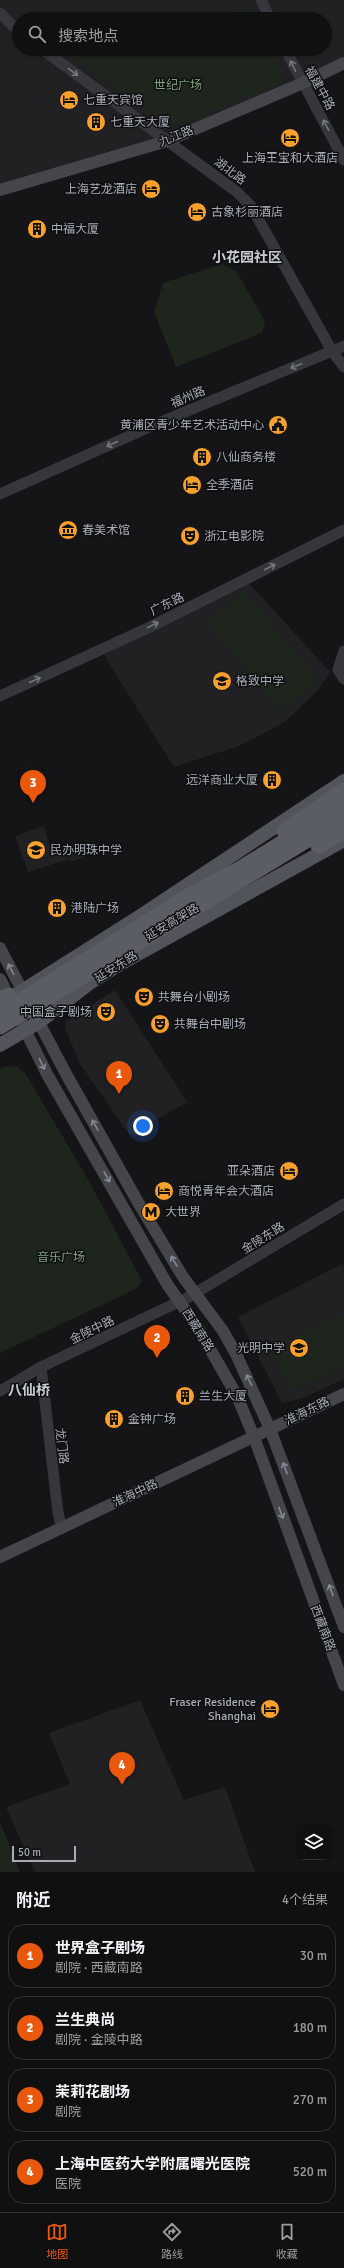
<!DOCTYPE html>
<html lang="zh">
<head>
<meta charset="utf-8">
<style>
	:root { --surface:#101011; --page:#19191a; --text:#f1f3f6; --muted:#9c9d9f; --line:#303031; --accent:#ea580c }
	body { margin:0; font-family:Signika,"Noto Sans SC",sans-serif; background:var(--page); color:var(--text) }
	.controls { position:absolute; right:12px; bottom:12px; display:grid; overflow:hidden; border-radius:8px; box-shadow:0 1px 3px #0004 }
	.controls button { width:36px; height:36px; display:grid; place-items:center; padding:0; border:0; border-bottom:1px solid var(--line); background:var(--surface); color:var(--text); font:20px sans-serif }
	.scale { position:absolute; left:12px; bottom:10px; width:64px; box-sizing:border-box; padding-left:4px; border:2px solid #a6adb7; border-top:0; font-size:11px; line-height:14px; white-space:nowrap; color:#a6adb7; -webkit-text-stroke:3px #101012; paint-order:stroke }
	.you { position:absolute; left:143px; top:1126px; width:14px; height:14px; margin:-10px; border:3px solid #fff; border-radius:50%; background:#1a73e8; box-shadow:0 0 0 6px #1a73e833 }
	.badge { display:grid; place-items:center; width:26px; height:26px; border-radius:50%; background:var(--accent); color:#fff; font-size:13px; font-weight:700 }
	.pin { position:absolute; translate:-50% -33px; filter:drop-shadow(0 1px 2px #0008) }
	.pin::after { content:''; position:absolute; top:21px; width:14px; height:12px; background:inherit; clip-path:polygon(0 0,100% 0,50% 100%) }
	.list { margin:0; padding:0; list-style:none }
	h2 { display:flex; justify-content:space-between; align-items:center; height:52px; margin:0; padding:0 16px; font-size:17px }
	h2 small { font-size:13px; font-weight:400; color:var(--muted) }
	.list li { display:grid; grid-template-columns:26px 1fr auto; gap:12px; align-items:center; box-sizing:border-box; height:64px; margin:0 8px 8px; padding:0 8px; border:1px solid var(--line); border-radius:16px }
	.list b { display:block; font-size:15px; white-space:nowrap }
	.list p { margin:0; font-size:13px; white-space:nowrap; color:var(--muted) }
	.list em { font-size:13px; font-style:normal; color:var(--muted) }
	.icon { flex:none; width:22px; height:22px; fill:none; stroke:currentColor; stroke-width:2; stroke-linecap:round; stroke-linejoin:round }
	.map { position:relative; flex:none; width:344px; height:1872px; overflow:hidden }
	.search { position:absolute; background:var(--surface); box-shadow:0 1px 3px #0004; left:12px; right:12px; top:12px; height:44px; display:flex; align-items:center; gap:10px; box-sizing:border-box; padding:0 14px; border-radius:22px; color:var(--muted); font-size:15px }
	.sheet { height:340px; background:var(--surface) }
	nav { display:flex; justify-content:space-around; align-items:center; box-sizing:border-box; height:56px; border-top:1px solid var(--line); background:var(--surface); font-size:11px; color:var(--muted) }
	nav a { display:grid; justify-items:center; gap:2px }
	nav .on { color:var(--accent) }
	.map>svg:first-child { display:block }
</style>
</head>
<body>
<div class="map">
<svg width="344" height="1872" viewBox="0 0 344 1872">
	<rect width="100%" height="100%" fill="#151517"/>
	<!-- built -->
	<g fill="#212124" fill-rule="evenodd">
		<path d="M 0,0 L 344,0 L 344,63 L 167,141 L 0,190 ZM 19,19 L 325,19 L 325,49 L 19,49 Z"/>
		<path d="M 249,583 L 330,672 L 318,690 L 285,722 L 239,746 L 174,767 L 103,654 Z"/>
		<path d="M 44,826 L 51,851 L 72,847 L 71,844 L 80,842 L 85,857 L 70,862 L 69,859 L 28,872 L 15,836 Z"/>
		<path d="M 115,990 L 187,1102 L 147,1125 L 150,1129 L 138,1136 L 129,1134 L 80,1064 L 65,1028 L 66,1021 Z"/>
		<path d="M 342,1264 L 344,1267 L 344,1379 L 304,1398 L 282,1403 L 238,1317 Z"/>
		<path d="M 140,1700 L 184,1800 L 225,1787 L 255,1872 L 35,1872 L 6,1807 L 70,1784 L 49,1733 Z"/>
	</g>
	<!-- green -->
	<g fill="#1d251d">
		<path d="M 252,7 L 257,19 L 199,19 Z"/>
		<path d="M 69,49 L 270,49 L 284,81 L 209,111 L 214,117 L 173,126 L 62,51 Z"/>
		<path d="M 222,264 L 236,271 L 265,321 L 262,333 L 176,367 L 154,312 L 163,283 Z"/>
		<path d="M 244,591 L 318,680 L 280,711 L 207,622 Z"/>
		<path d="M 7,1066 L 17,1067 L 25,1073 L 89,1181 L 142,1281 L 137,1288 L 123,1295 L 0,1353 L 0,1069 Z"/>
		<path d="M 341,1314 L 344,1320 L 344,1365 L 291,1391 L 270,1350 Z"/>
		<path d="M 0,1822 L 20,1872 L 0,1872 Z"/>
	</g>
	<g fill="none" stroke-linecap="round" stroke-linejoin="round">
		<!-- tertiary -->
		<g stroke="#36373c" stroke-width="11">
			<path d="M 261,0 L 270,19"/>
			<path d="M 0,13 L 19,32"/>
			<path d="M 42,49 L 237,192 L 251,206 L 332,351 L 344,367"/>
			<path d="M 285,49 L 344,160"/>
			<path d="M 0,494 L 156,424 L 344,346"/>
			<path d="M 344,651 L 338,670 L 344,679"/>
			<path d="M 0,696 L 150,627 L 344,530"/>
			<path d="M 41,1367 L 58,1513 L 62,1528"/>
			<path d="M 0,1391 L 41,1367 L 187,1298 L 344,1204"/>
		</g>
		<!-- secondary -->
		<g stroke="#44464c" stroke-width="12">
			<path d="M 0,190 L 167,141 L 303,83 L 344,63"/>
			<path d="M 0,948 L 65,1072 L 139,1204 L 183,1277 L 223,1331 L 236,1354 L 270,1429 L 344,1627"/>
			<path d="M 0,979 L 47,1074 L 167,1284 L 198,1328 L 237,1396 L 254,1437 L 344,1685"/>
			<path d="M 0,1557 L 344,1394"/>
		</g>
		<!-- primary -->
		<g stroke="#52545b" stroke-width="14">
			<path d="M 0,1005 L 136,919 L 344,781"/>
			<path d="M 0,1045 L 39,1022 L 91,982 L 120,964 L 344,840"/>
		</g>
		<!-- trunk -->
		<path stroke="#5a5d64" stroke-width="15" d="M 0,999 L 9,995"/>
		<!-- trunk-bridge -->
		<g stroke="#5a5d64" stroke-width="15">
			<path d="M 284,831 L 344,790"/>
			<path d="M 318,846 L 344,831"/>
			<path d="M 0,1013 L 188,896 L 239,869 L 344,804"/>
			<path d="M 0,1027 L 344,818"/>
		</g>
	</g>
	<!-- one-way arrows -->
	<defs><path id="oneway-shaft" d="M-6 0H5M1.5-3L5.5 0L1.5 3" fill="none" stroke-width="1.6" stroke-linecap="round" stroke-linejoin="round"/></defs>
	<g stroke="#747880">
		<use href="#oneway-shaft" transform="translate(293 66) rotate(-116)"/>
		<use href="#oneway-shaft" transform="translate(73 72) rotate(36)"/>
		<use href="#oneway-shaft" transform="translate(326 125) rotate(-118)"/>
		<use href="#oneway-shaft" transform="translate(296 366) rotate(158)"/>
		<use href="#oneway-shaft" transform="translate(112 444) rotate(156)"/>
		<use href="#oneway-shaft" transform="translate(270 567) rotate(-27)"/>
		<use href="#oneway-shaft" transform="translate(153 625) rotate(-26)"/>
		<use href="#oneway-shaft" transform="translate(35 680) rotate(-24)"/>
	</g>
	<g stroke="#848992">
		<use href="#oneway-shaft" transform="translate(11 969) rotate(-118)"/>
		<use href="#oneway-shaft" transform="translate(42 1064) rotate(64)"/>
		<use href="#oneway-shaft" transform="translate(95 1125) rotate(-120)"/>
		<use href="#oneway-shaft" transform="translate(107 1177) rotate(61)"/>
		<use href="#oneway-shaft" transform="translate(174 1261) rotate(-121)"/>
		<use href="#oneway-shaft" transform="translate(249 1380) rotate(-116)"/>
		<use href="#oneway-shaft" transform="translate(285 1468) rotate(-111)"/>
		<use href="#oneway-shaft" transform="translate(281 1513) rotate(70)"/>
		<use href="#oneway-shaft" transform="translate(331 1590) rotate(-110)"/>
	</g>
	<!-- icons -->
	<defs>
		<symbol id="hotel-disc" viewBox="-11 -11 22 22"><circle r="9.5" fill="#f7a12c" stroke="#101012"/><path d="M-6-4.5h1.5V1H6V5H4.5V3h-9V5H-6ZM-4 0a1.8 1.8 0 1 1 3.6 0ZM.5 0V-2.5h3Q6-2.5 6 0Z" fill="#111"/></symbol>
		<symbol id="building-disc" viewBox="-11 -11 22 22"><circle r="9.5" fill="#f7a12c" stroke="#101012"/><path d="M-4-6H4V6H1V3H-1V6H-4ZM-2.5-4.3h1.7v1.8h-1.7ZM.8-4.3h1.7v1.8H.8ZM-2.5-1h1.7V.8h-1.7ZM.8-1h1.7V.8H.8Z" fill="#111"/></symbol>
		<symbol id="civic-disc" viewBox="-11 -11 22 22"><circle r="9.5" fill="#f7a12c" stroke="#101012"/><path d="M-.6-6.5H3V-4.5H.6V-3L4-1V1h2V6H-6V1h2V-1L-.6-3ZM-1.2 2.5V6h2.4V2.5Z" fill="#111"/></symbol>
		<symbol id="museum-disc" viewBox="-11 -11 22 22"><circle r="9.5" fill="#f7a12c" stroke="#101012"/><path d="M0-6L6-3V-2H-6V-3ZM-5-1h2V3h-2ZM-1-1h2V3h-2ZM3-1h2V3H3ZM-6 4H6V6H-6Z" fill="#111"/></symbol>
		<symbol id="theatre-disc" viewBox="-11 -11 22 22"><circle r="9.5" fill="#f7a12c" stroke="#101012"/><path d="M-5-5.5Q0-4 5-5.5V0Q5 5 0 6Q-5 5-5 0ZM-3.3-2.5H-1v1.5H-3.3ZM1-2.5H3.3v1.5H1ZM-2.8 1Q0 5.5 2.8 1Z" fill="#111"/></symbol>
		<symbol id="school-disc" viewBox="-11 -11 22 22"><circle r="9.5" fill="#f7a12c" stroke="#101012"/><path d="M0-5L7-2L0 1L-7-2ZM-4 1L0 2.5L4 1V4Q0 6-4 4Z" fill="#111"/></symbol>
		<symbol id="metro-disc" viewBox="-11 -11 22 22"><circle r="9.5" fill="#f7a12c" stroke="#101012"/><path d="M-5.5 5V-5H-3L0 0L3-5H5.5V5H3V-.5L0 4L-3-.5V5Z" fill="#111"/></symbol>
	</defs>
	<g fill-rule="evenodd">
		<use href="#hotel-disc" x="58" y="89" width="22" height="22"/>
		<use href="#building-disc" x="85" y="111" width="22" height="22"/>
		<use href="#hotel-disc" x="279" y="127" width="22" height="22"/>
		<use href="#hotel-disc" x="140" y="178" width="22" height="22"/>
		<use href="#hotel-disc" x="186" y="201" width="22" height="22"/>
		<use href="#building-disc" x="26" y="218" width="22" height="22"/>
		<use href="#civic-disc" x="267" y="414" width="22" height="22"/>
		<use href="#building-disc" x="191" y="446" width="22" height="22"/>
		<use href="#hotel-disc" x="181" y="474" width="22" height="22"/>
		<use href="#museum-disc" x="57" y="519" width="22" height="22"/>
		<use href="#theatre-disc" x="179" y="525" width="22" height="22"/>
		<use href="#school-disc" x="211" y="670" width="22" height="22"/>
		<use href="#building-disc" x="261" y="769" width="22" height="22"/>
		<use href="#school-disc" x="25" y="839" width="22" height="22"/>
		<use href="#building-disc" x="46" y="897" width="22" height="22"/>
		<use href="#theatre-disc" x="133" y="986" width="22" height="22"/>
		<use href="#theatre-disc" x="95" y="1001" width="22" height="22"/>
		<use href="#theatre-disc" x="149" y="1013" width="22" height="22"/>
		<use href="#hotel-disc" x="278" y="1160" width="22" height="22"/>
		<use href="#hotel-disc" x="153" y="1180" width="22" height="22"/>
		<use href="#metro-disc" x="140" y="1201" width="22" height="22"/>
		<use href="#school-disc" x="288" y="1337" width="22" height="22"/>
		<use href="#building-disc" x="174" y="1385" width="22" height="22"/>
		<use href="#building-disc" x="103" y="1408" width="22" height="22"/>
		<use href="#hotel-disc" x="259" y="1698" width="22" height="22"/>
	</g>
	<g text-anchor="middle" stroke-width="3" stroke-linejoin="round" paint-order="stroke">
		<!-- park labels -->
		<g font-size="12" fill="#7ea37c" stroke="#101012">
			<text x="178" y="89">世纪广场</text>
			<text x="61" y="1261">音乐广场</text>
		</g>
		<!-- street labels -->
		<g font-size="12" fill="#a6adb7" stroke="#101012">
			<text transform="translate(320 88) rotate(61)" y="4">福建中路</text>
			<text transform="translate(176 136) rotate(-21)" y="4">九江路</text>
			<text transform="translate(230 171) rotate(37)" y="4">湖北路</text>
			<text transform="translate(188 397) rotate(-23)" y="4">福州路</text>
			<text transform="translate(167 604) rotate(-26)" y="4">广东路</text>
			<text transform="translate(172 922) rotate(-31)" y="4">延安高架路</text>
			<text transform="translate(116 967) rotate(-32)" y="4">延安东路</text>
			<text transform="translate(263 1238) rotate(-32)" y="4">金陵东路</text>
			<text transform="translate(92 1330) rotate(-26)" y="4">金陵中路</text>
			<text transform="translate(198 1330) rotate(58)" y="4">西藏南路</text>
			<text transform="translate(307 1411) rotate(-26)" y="4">淮海东路</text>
			<text transform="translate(62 1446) rotate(83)" y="4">龙门路</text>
			<text transform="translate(135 1493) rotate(-25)" y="4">淮海中路</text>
			<text transform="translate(323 1628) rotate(69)" y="4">西藏南路</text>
		</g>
		<!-- poi labels -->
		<g font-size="12" fill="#a6adb7" stroke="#101012" text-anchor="start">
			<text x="83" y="104">七重天宾馆</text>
			<text x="110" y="126">七重天大厦</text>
			<text x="290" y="162" text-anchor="middle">上海王宝和大酒店</text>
			<text x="137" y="193" text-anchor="end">上海艺龙酒店</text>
			<text x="211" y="216">古象杉丽酒店</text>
			<text x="51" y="233">中福大厦</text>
			<text x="264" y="429" text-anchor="end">黄浦区青少年艺术活动中心</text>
			<text x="216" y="461">八仙商务楼</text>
			<text x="206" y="489">全季酒店</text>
			<text x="82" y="534">春美术馆</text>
			<text x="204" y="540">浙江电影院</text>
			<text x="236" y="685">格致中学</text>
			<text x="258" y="784" text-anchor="end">远洋商业大厦</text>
			<text x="50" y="854">民办明珠中学</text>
			<text x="71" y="912">港陆广场</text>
			<text x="158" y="1001">共舞台小剧场</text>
			<text x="92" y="1016" text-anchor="end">中国盒子剧场</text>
			<text x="174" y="1028">共舞台中剧场</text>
			<text x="275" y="1175" text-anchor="end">亚朵酒店</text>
			<text x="178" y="1195">商悦青年会大酒店</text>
			<text x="165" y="1216">大世界</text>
			<text x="285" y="1352" text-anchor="end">光明中学</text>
			<text x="199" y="1400">兰生大厦</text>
			<text x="128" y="1423">金钟广场</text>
			<text x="256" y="1706" text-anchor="end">Fraser Residence<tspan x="256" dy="14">Shanghai</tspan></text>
		</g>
		<!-- quarter labels -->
		<g font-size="14" font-weight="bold" fill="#c7ccd3" stroke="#101012">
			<text x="247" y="262">小花园社区</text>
			<text x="29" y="1395">八仙桥</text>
		</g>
	</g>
</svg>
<div class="controls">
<button><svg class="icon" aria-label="layers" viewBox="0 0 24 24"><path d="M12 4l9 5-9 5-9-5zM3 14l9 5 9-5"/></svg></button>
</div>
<div class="scale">50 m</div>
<div class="you"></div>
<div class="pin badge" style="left:119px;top:1094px">1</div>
<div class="pin badge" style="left:157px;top:1358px">2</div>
<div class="pin badge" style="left:33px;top:803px">3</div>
<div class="pin badge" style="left:122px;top:1785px">4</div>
<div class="search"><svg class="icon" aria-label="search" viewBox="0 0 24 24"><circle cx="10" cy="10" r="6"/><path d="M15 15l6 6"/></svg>搜索地点</div>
</div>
<section class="sheet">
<h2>附近<small>4个结果</small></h2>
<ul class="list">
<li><span class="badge">1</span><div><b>世界盒子剧场</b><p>剧院 · 西藏南路</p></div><em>30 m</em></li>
<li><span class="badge">2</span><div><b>兰生典尚</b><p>剧院 · 金陵中路</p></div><em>180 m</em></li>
<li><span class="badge">3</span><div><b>茉莉花剧场</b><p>剧院</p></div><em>270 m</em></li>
<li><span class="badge">4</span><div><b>上海中医药大学附属曙光医院</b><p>医院</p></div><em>520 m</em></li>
</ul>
</section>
<nav>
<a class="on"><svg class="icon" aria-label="map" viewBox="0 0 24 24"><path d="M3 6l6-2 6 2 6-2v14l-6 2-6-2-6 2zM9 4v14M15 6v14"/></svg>地图</a>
<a><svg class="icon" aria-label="directions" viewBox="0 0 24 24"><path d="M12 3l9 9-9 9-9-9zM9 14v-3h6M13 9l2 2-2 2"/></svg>路线</a>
<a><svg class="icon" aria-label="saved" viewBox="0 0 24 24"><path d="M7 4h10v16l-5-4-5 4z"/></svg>收藏</a>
</nav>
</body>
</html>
